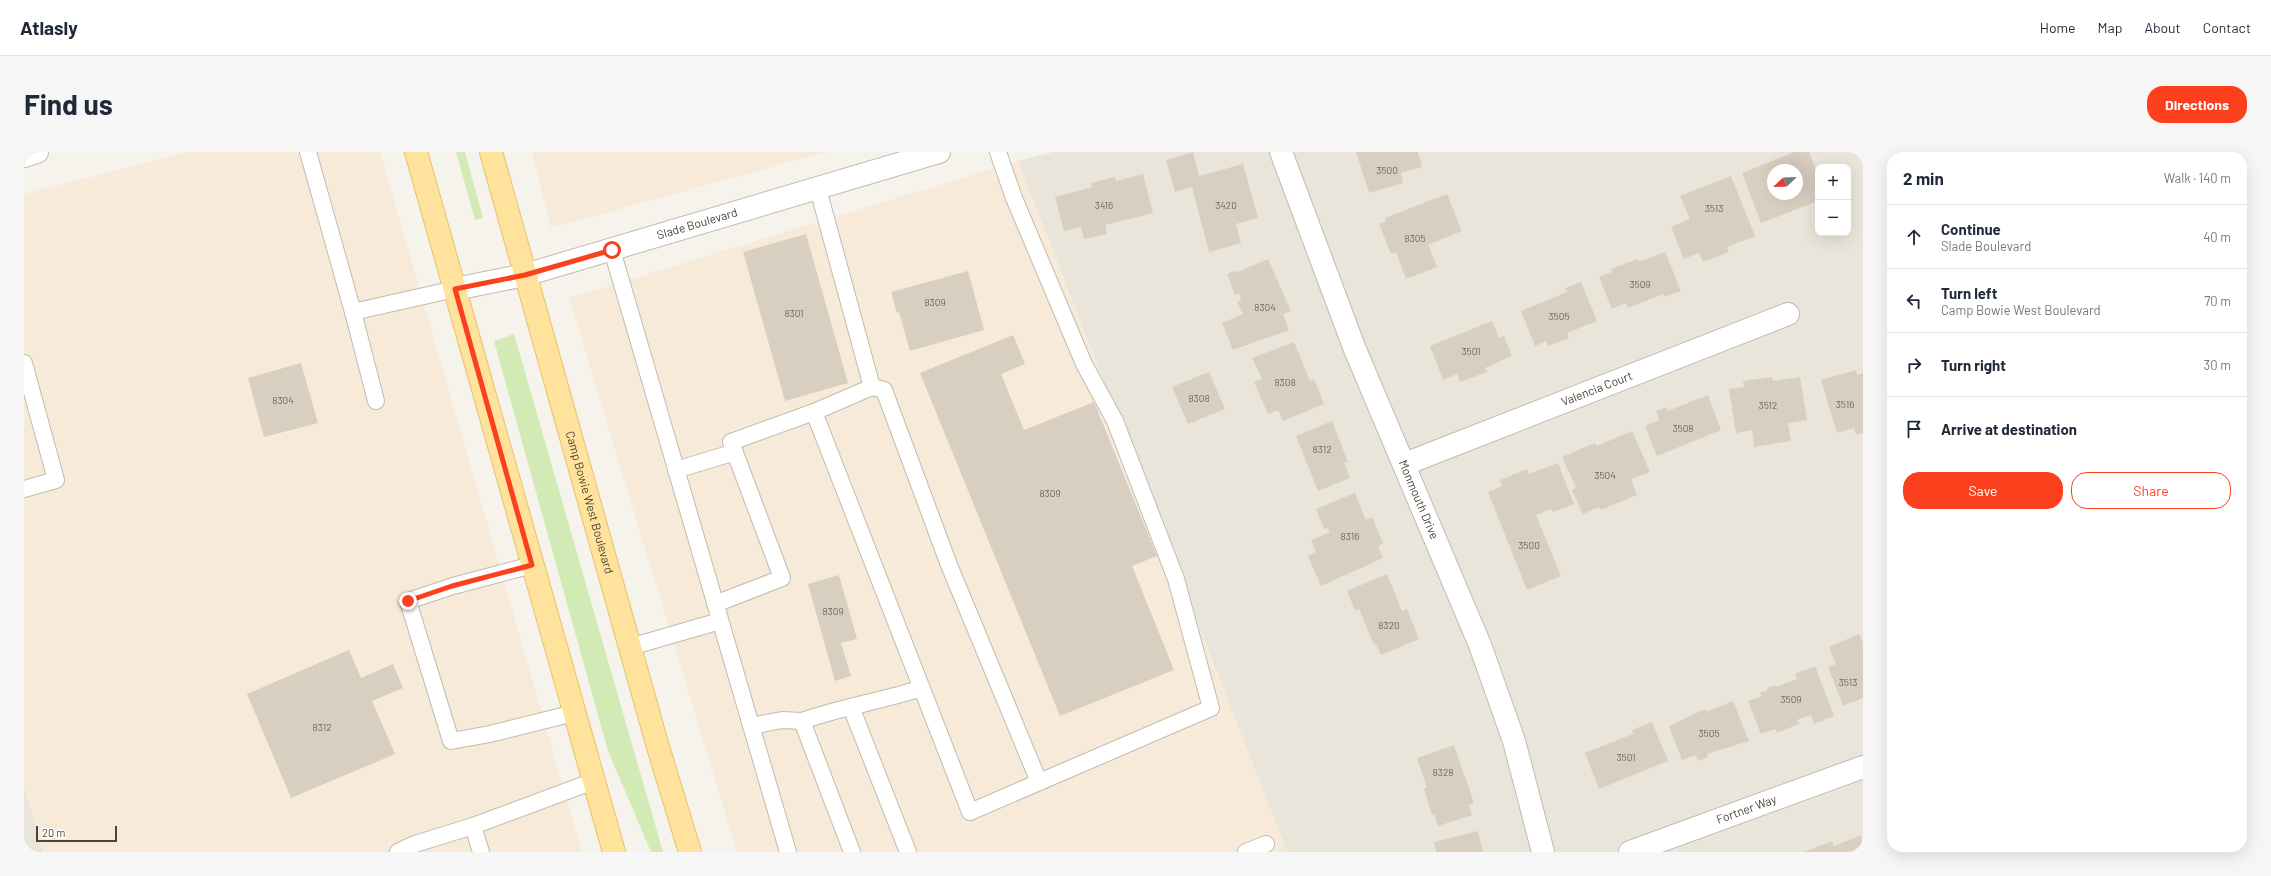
<!DOCTYPE html>
<html lang="en">
<head>
<meta charset="utf-8">
<style>
	:root { --surface:#fff; --page:#f6f6f7; --text:#1f2937; --muted:#747a83; --line:#e0e1e3; --accent:#fc3f1d }
	body { margin:0; font-family:Barlow,sans-serif; background:var(--page); color:var(--text) }
	.controls { position:absolute; right:12px; top:12px; display:grid; overflow:hidden; border-radius:8px; box-shadow:0 4px 16px #0002 }
	.controls button { width:36px; height:36px; display:grid; place-items:center; padding:0; border:0; border-bottom:1px solid var(--line); background:var(--surface); color:var(--text); font:20px sans-serif }
	.compass { position:absolute; left:1743px; top:12px; width:36px; height:36px; border-radius:50%; background:var(--surface); box-shadow:0 4px 16px #0002; rotate:247deg }
	.scale { position:absolute; left:12px; bottom:10px; width:81px; box-sizing:border-box; padding-left:4px; border:2px solid #4b4439; border-top:0; font-size:11px; line-height:14px; white-space:nowrap; color:#4b4439; -webkit-text-stroke:3px #fff; paint-order:stroke }
	.stop { position:absolute; width:12px; height:12px; margin:-9px; border:3px solid #fc3f1d; border-radius:50%; background:#fff }
	.stop.end { background:#fc3f1d; border-color:#fff; box-shadow:0 1px 4px #0008 }
	.list { margin:0; padding:0; list-style:none }
	h2 { display:flex; justify-content:space-between; align-items:center; height:52px; margin:0; padding:0 16px; font-size:17px }
	h2 small { font-size:13px; font-weight:400; color:var(--muted) }
	.list li { display:grid; grid-template-columns:26px 1fr auto; gap:12px; align-items:center; box-sizing:border-box; height:64px; padding:0 16px; border-top:1px solid var(--line) }
	.list b { display:block; font-size:15px; white-space:nowrap }
	.list p { margin:0; font-size:13px; white-space:nowrap; color:var(--muted) }
	.list em { font-size:13px; font-style:normal; color:var(--muted) }
	.actions { display:flex; gap:8px; padding:12px 16px }
	.actions a { flex:1; padding:9px 0; border:1px solid var(--accent); border-radius:16px; text-align:center; font-size:14px; color:var(--accent) }
	.actions .main { background:var(--accent); color:#fff }
	.icon { flex:none; width:22px; height:22px; fill:none; stroke:currentColor; stroke-width:2; stroke-linecap:round; stroke-linejoin:round }
	.map { position:relative; flex:none; width:1839px; height:700px; overflow:hidden; border-radius:16px }
	header { display:flex; align-items:center; gap:24px; box-sizing:border-box; height:56px; padding:0 20px; background:var(--surface); border-bottom:1px solid var(--line) }
	header strong { font-size:19px }
	nav { display:flex; gap:22px; margin-inline-start:auto; font-size:14px }
	.intro { display:flex; align-items:center; justify-content:space-between; box-sizing:border-box; height:96px; padding:0 24px }
	h1 { margin:0; font-size:28px }
	.button { padding:10px 18px; border-radius:16px; background:var(--accent); color:#fff; font-size:14px; font-weight:700 }
	main { display:flex; gap:24px; padding:0 24px }
	aside { flex:1; background:var(--surface); border-radius:16px; box-shadow:0 4px 16px #0002 }
	.map>svg:first-child { display:block }
</style>
</head>
<body>
<header>
<strong>Atlasly</strong>
<nav><a>Home</a><a>Map</a><a>About</a><a>Contact</a></nav>
</header>
<div class="intro"><h1>Find us</h1><a class="button">Directions</a></div>
<main>
<div class="map">
<svg width="1839" height="700" viewBox="0 0 1839 700">
	<rect width="100%" height="100%" fill="#f6f3ec"/>
	<!-- residential -->
	<g fill="#eae5da" fill-rule="evenodd">
		<path d="M 1029,0 L 1839,0 L 1839,700 L 1263,700 L 994,9 ZM 1794,15 L 1824,15 L 1824,81 L 1794,81 ZM 1749,18 L 1773,18 L 1773,42 L 1749,42 Z"/>
		<path d="M 0,633 L 19,700 L 0,700 Z"/>
	</g>
	<!-- commercial -->
	<g fill="#f7ead8">
		<path d="M 166,0 L 356,0 L 558,700 L 19,700 L 0,633 L 0,42 Z"/>
		<path d="M 508,0 L 802,0 L 527,76 Z"/>
		<path d="M 994,9 L 1263,700 L 713,700 L 545,146 Z"/>
	</g>
	<!-- green -->
	<g fill="#d2eab5">
		<path d="M 432,0 L 441,0 L 459,66 L 451,68 Z"/>
		<path d="M 490,182 L 639,700 L 627,700 L 584,599 L 470,189 Z"/>
	</g>
	<!-- building -->
	<g fill="#d8cfc1" fill-rule="evenodd">
		<path d="M 1169,0 L 1175,24 L 1219,12 L 1234,66 L 1212,72 L 1217,91 L 1185,100 L 1168,35 L 1151,40 L 1142,8 Z"/>
		<path d="M 1332,0 L 1394,0 L 1398,15 L 1377,21 L 1379,31 L 1345,41 Z"/>
		<path d="M 1770,0 L 1785,0 L 1794,23 L 1794,49 L 1737,71 L 1718,21 ZM 1749,18 L 1773,18 L 1773,42 L 1749,42 Z"/>
		<path d="M 1119,22 L 1129,61 L 1081,73 L 1083,82 L 1060,87 L 1057,75 L 1040,79 L 1031,45 L 1068,35 L 1067,31 L 1091,25 L 1092,29 Z"/>
		<path d="M 1707,24 L 1731,84 L 1703,95 L 1705,100 L 1679,110 L 1675,101 L 1660,107 L 1647,75 L 1666,67 L 1656,44 Z"/>
		<path d="M 1423,42 L 1438,79 L 1404,93 L 1413,115 L 1382,127 L 1372,100 L 1367,102 L 1355,72 L 1362,69 L 1361,66 Z"/>
		<path d="M 782,82 L 824,231 L 761,249 L 719,100 Z"/>
		<path d="M 1641,100 L 1657,139 L 1640,145 L 1639,142 L 1604,156 L 1602,151 L 1588,157 L 1575,125 L 1588,120 L 1587,117 L 1613,107 L 1615,110 Z"/>
		<path d="M 1244,107 L 1267,159 L 1259,162 L 1265,178 L 1209,198 L 1198,171 L 1219,162 L 1213,150 L 1217,148 L 1215,141 L 1211,143 L 1203,122 L 1210,119 L 1211,121 Z"/>
		<path d="M 944,119 L 960,178 L 886,199 L 875,160 L 873,161 L 867,140 Z"/>
		<path d="M 1557,130 L 1573,169 L 1543,181 L 1545,186 L 1524,194 L 1522,189 L 1511,194 L 1497,159 L 1543,140 L 1541,136 Z"/>
		<path d="M 1468,169 L 1475,186 L 1480,184 L 1488,204 L 1461,216 L 1463,220 L 1436,230 L 1433,222 L 1419,228 L 1406,194 Z"/>
		<path d="M 989,183 L 1001,212 L 977,222 L 1000,278 L 1070,250 L 1133,404 L 1108,414 L 1150,518 L 1036,564 L 896,221 Z"/>
		<path d="M 1270,190 L 1286,229 L 1290,227 L 1300,252 L 1259,269 L 1254,258 L 1244,262 L 1230,230 L 1238,227 L 1228,206 Z"/>
		<path d="M 277,211 L 294,271 L 240,285 L 224,226 Z"/>
		<path d="M 1832,218 L 1833,223 L 1839,221 L 1839,281 L 1832,283 L 1830,276 L 1813,281 L 1797,228 Z"/>
		<path d="M 1185,220 L 1201,257 L 1164,272 L 1148,235 Z"/>
		<path d="M 1748,225 L 1749,229 L 1776,225 L 1783,268 L 1764,271 L 1767,289 L 1730,295 L 1728,278 L 1712,281 L 1705,237 L 1720,235 L 1719,229 Z"/>
		<path d="M 1684,243 L 1697,278 L 1633,304 L 1621,274 L 1635,268 L 1632,259 L 1642,255 L 1644,259 Z"/>
		<path d="M 1308,269 L 1324,310 L 1320,311 L 1326,326 L 1294,339 L 1272,284 Z"/>
		<path d="M 1608,279 L 1626,320 L 1607,327 L 1613,343 L 1577,358 L 1575,355 L 1559,362 L 1548,338 L 1552,336 L 1538,305 L 1571,291 L 1573,294 Z"/>
		<path d="M 1534,311 L 1550,352 L 1529,360 L 1527,357 L 1512,363 L 1537,424 L 1503,438 L 1464,340 L 1478,334 L 1476,328 L 1503,317 L 1505,322 Z"/>
		<path d="M 1331,341 L 1342,368 L 1348,365 L 1359,391 L 1354,394 L 1359,406 L 1297,434 L 1284,404 L 1292,400 L 1287,388 L 1306,380 L 1304,376 L 1300,377 L 1292,357 Z"/>
		<path d="M 1363,422 L 1378,459 L 1383,457 L 1395,487 L 1357,503 L 1352,492 L 1350,493 L 1335,457 L 1331,458 L 1323,439 Z"/>
		<path d="M 815,423 L 833,487 L 817,491 L 827,524 L 811,529 L 784,432 Z"/>
		<path d="M 1835,482 L 1839,491 L 1839,546 L 1819,554 L 1804,515 L 1812,512 L 1805,495 Z"/>
		<path d="M 325,498 L 337,526 L 369,512 L 379,536 L 348,549 L 371,602 L 267,646 L 223,542 Z"/>
		<path d="M 1791,514 L 1810,564 L 1790,572 L 1787,563 L 1773,568 L 1775,572 L 1753,581 L 1751,577 L 1737,582 L 1724,549 L 1738,544 L 1736,541 L 1744,538 L 1743,536 L 1751,533 L 1752,535 L 1773,527 L 1771,522 Z"/>
		<path d="M 1709,549 L 1725,589 L 1683,602 L 1684,605 L 1674,609 L 1672,603 L 1658,608 L 1645,574 L 1681,557 L 1682,560 Z"/>
		<path d="M 1628,570 L 1644,609 L 1575,637 L 1561,601 L 1609,582 L 1608,578 Z"/>
		<path d="M 1430,593 L 1450,651 L 1445,653 L 1448,663 L 1414,674 L 1410,662 L 1408,663 L 1400,637 L 1403,635 L 1393,606 Z"/>
		<path d="M 1454,679 L 1459,700 L 1412,700 L 1410,690 Z"/>
		<path d="M 1837,683 L 1839,700 L 1780,700 L 1808,689 L 1810,694 Z"/>
	</g>
	<g fill="none" stroke-linecap="round" stroke-linejoin="round">
		<defs>
			<g id="lane">
				<path d="M 284,0 L 329,160 L 431,137"/>
				<path d="M 794,37 L 848,235 L 790,260 L 946,660 L 1187,556 L 1152,427 L 1091,269 L 1060,212 L 990,46 L 974,0"/>
				<path d="M 588,98 L 764,700"/>
				<path d="M 329,160 L 352,249"/>
				<path d="M 0,211 L 32,328 L 0,337"/>
				<path d="M 848,235 L 860,238 L 925,413 L 1015,630"/>
				<path d="M 652,318 L 711,300"/>
				<path d="M 508,413 L 429,434 L 384,449 L 427,589 L 466,582 L 550,561"/>
				<path d="M 691,452 L 758,426 L 707,290 L 790,260"/>
				<path d="M 606,495 L 696,469"/>
				<path d="M 827,555 L 884,700"/>
				<path d="M 727,574 L 758,568 L 778,569"/>
				<path d="M 374,700 L 391,692 L 449,674"/>
				<path d="M 457,700 L 449,674 L 570,629"/>
				<path d="M 828,700 L 778,569 C 817,555 858,549 898,536"/>
				<path d="M 1222,700 L 1242,692"/>
			</g>
			<g id="street">
				<path id="s1" d="M 1257,0 L 1330,195 L 1456,493 L 1490,589 L 1519,700"/>
				<path d="M 0,4 L 13,0"/>
				<path id="s2" d="M 431,137 L 501,123 L 915,0"/>
				<path id="s3" d="M 1381,312 L 1764,162"/>
				<path id="s4" d="M 1606,700 L 1839,615"/>
			</g>
			<g id="primary">
				<path d="M 392,0 L 590,700"/>
				<path id="s5" d="M 467,0 L 634,595 L 666,700"/>
			</g>
		</defs>
		<!-- lane casing -->
		<use href="#lane" stroke="#c2bbae" stroke-width="18"/>
		<!-- street casing -->
		<use href="#street" stroke="#c2bbae" stroke-width="24"/>
		<!-- primary casing -->
		<use href="#primary" stroke="#e6c16a" stroke-width="24"/>
		<!-- lane -->
		<use href="#lane" stroke="#fff" stroke-width="16"/>
		<!-- street -->
		<use href="#street" stroke="#fff" stroke-width="22"/>
		<!-- primary -->
		<use href="#primary" stroke="#ffe39c" stroke-width="22"/>
	</g>
	<g fill="none" stroke-linecap="round" stroke-linejoin="round">
		<!-- route -->
		<path stroke="#fc3f1d" stroke-width="5" d="M 384,449 L 428,434 L 508,413 L 431,137 L 501,123 L 588,98"/>
	</g>
	<g text-anchor="middle" stroke-width="4" stroke-linejoin="round" paint-order="stroke">
		<!-- number labels -->
		<g font-size="10" fill="#6e675b">
			<text x="1363" y="22">3500</text>
			<text x="1080" y="57">3416</text>
			<text x="1202" y="57">3420</text>
			<text x="1690" y="60">3513</text>
			<text x="1391" y="90">8305</text>
			<text x="1616" y="136">3509</text>
			<text x="911" y="154">8309</text>
			<text x="1241" y="159">8304</text>
			<text x="770" y="165">8301</text>
			<text x="1535" y="168">3505</text>
			<text x="1447" y="203">3501</text>
			<text x="1261" y="234">8308</text>
			<text x="1175" y="250">8308</text>
			<text x="259" y="252">8304</text>
			<text x="1821" y="256">3516</text>
			<text x="1744" y="257">3512</text>
			<text x="1659" y="280">3508</text>
			<text x="1298" y="301">8312</text>
			<text x="1581" y="327">3504</text>
			<text x="1026" y="345">8309</text>
			<text x="1326" y="388">8316</text>
			<text x="1505" y="397">3500</text>
			<text x="809" y="463">8309</text>
			<text x="1365" y="477">8320</text>
			<text x="1824" y="534">3513</text>
			<text x="1767" y="551">3509</text>
			<text x="298" y="579">8312</text>
			<text x="1685" y="585">3505</text>
			<text x="1602" y="609">3501</text>
			<text x="1419" y="624">8328</text>
		</g>
		<!-- street labels -->
		<g font-size="12" fill="#4b4439" stroke="#fff">
			<text dy="4" stroke="none"><textPath href="#s2" startOffset="251">Slade Boulevard</textPath></text>
			<text dy="4" stroke="none"><textPath href="#s3" startOffset="206">Valencia Court</textPath></text>
			<text dy="4" stroke="none"><textPath href="#s1" startOffset="374">Monmouth Drive</textPath></text>
			<text dy="4" stroke="none"><textPath href="#s5" startOffset="364">Camp Bowie West Boulevard</textPath></text>
			<text dy="4" stroke="none"><textPath href="#s4" startOffset="124">Fortner Way</textPath></text>
		</g>
	</g>
</svg>
<div class="controls">
<button>+</button>
<button>−</button>
</div>
<svg class="compass" viewBox="-18 -18 36 36"><path d="M0-13l5 13h-10z" fill="#e53935"/><path d="M0 13l5-13h-10z" fill="#747a83"/></svg>
<div class="scale">20 m</div>
<div class="stop" style="left:588px;top:98px"></div>
<div class="stop end" style="left:384px;top:449px"></div>
</div>
<aside>
<h2>2 min<small>Walk · 140 m</small></h2>
<ul class="list">
<li><svg class="icon" aria-label="ahead" viewBox="0 0 24 24"><path d="M12 20V5M6 11l6-6 6 6"/></svg><div><b>Continue</b><p>Slade Boulevard</p></div><em>40 m</em></li>
<li><svg class="icon" aria-label="left" viewBox="0 0 24 24"><path d="M17 20v-9H6M10 6l-5 5 5 5"/></svg><div><b>Turn left</b><p>Camp Bowie West Boulevard</p></div><em>70 m</em></li>
<li><svg class="icon" aria-label="right" viewBox="0 0 24 24"><path d="M7 20v-9h11M14 6l5 5-5 5"/></svg><div><b>Turn right</b></div><em>30 m</em></li>
<li><svg class="icon" aria-label="arrive" viewBox="0 0 24 24"><path d="M6 21V4h12l-3 4 3 4H6"/></svg><div><b>Arrive at destination</b></div></li>
</ul>
<div class="actions"><a class="main">Save</a><a>Share</a></div>
</aside>
</main>
</body>
</html>
